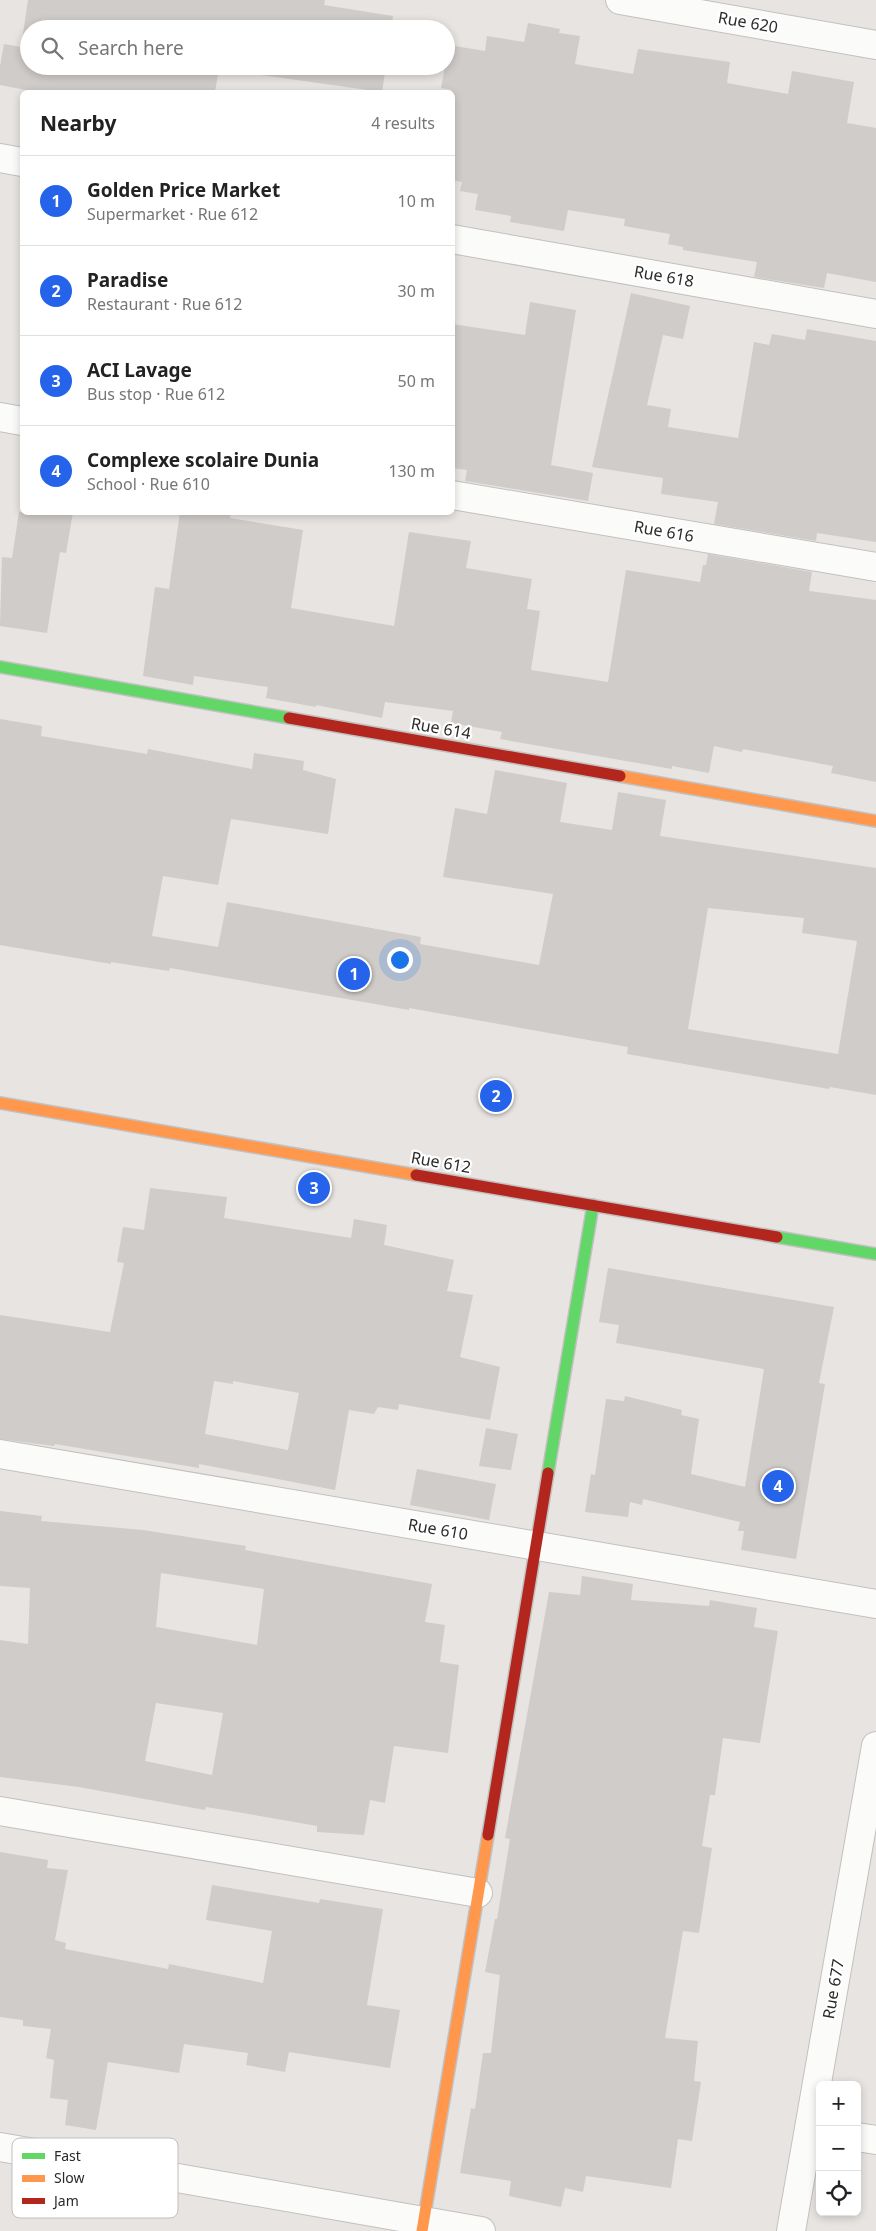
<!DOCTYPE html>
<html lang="en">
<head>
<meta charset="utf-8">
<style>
	:root { --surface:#fff; --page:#f2f2f2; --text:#222; --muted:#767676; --line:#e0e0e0; --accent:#2563eb }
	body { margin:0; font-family:"Noto Sans",sans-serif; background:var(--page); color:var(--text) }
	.controls { position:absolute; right:15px; bottom:15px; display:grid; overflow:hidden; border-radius:8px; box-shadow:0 2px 8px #0003 }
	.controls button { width:45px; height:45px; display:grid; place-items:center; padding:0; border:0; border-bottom:1px solid var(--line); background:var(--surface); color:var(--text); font:25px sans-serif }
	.you { position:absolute; left:399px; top:959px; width:18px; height:18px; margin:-12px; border:4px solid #fff; border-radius:50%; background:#1a73e8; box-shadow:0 0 0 8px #1a73e833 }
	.badge { display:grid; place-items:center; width:32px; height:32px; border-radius:50%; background:var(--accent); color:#fff; font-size:16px; font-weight:700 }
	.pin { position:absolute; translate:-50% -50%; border:2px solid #fff; box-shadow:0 1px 5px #0006 }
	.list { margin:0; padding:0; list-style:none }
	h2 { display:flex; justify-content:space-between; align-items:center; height:65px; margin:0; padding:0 20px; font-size:21px }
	h2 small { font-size:16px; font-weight:400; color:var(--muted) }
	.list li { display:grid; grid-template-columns:32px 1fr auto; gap:15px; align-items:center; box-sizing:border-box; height:90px; padding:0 20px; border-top:1px solid var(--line) }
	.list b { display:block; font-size:19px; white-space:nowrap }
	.list p { margin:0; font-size:16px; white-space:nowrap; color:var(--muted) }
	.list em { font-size:16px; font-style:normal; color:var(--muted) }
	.icon { flex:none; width:28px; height:28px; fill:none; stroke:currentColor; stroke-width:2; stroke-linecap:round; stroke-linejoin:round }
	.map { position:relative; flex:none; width:876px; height:2231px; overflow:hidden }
	.search { position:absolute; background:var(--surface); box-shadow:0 2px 8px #0003; left:20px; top:20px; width:435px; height:55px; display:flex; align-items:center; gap:12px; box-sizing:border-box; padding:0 18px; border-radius:28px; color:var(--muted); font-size:19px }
	.panel { position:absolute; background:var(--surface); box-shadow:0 2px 8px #0003; left:20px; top:90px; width:435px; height:425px; border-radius:8px }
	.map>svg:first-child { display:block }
</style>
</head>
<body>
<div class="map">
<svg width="876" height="2231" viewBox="0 0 876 2231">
	<rect width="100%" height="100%" fill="#e7e4e1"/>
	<!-- building -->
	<g fill="#cfccca" fill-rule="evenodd">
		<path d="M 28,0 L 325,0 L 324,5 L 393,16 L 391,29 L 29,29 L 29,66 L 386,66 L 382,92 L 219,69 L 215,92 L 26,92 L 26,90 L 0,85 L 0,66 L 4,44 L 21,47 Z"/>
		<path d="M 528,23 L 560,29 L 559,33 L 580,36 L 575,64 L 633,74 L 638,49 L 730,62 L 727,83 L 788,94 L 792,71 L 854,82 L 847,123 L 876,128 L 876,282 L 827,273 L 824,288 L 754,277 L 757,262 L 683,250 L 683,247 L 668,244 L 670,234 L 624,226 L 625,219 L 568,210 L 564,231 L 510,222 L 511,216 L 475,210 L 478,194 L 460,191 L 462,182 L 452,180 L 452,90 L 441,88 L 449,45 L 485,51 L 487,36 L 524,42 Z"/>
		<path d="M 631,293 L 690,306 L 683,339 L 663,335 L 647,405 L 671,409 L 668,427 L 738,438 L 754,342 L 769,345 L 772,334 L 805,340 L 807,329 L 876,341 L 876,542 L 817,533 L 816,541 L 714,524 L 718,502 L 661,494 L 663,478 L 592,467 Z"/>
		<path d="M 530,302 L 576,310 L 551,465 L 593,473 L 588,501 L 465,481 L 467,470 L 452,468 L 452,324 L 525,335 Z"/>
		<path d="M 19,512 L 73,512 L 66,553 L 60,552 L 47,633 L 0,626 L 2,557 L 12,558 Z"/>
		<path d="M 180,512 L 231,512 L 230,518 L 303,530 L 291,608 L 394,626 L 409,532 L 471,541 L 466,568 L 532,579 L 527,609 L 540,611 L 531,670 L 608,682 L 626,570 L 700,582 L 703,565 L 706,565 L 708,554 L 812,572 L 809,591 L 876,600 L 876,782 L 831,773 L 833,766 L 743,749 L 742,752 L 714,746 L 709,773 L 672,766 L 672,769 L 500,739 L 502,732 L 451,723 L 453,711 L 385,702 L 382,718 L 316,705 L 316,707 L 266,698 L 268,687 L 194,676 L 193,685 L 143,676 L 155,587 L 169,589 Z"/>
		<path d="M 0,719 L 42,726 L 41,736 L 147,754 L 148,749 L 252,769 L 254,753 L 304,761 L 303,770 L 336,779 L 328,834 L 231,819 L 218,885 L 163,876 L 152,936 L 218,947 L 227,902 L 421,937 L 420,944 L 539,965 L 553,894 L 443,877 L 455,808 L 487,814 L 495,770 L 567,783 L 560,822 L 612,830 L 618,792 L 666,800 L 660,836 L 876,868 L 876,1095 L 830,1087 L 829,1089 L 627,1054 L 628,1047 L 409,1008 L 409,1010 L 170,968 L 169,971 L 111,962 L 111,964 L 0,945 ZM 708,908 L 804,918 L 802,933 L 857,941 L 838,1054 L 688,1029 Z"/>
		<path d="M 150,1188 L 227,1197 L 224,1218 L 351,1238 L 354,1219 L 387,1225 L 384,1245 L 454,1260 L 447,1291 L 473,1295 L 460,1357 L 500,1367 L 490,1420 L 399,1404 L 398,1410 L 378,1407 L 374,1414 L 349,1410 L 335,1490 L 199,1464 L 199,1468 L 55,1444 L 54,1446 L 0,1439 L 0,1315 L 110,1332 L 124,1263 L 117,1262 L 123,1227 L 144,1230 ZM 214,1381 L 233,1384 L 233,1381 L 299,1393 L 288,1450 L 205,1434 Z"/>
		<path d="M 608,1268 L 834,1307 L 819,1383 L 825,1384 L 796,1559 L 741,1550 L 744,1531 L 738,1531 L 740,1522 L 643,1499 L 642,1505 L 630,1502 L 628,1517 L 585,1512 L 591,1474 L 595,1475 L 606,1399 L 624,1401 L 625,1396 L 682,1410 L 681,1415 L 699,1419 L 691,1474 L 745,1487 L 764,1369 L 616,1343 L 619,1325 L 599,1322 Z"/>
		<path d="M 486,1428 L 518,1434 L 511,1470 L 479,1466 Z"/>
		<path d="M 417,1469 L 496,1484 L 489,1520 L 410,1505 Z"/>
		<path d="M 0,1511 L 42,1516 L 41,1521 L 143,1530 L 246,1546 L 245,1550 L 432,1584 L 425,1622 L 445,1625 L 440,1662 L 459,1665 L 448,1753 L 394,1746 L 385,1803 L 370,1800 L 364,1835 L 317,1832 L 317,1826 L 231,1811 L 206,1807 L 205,1810 L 79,1787 L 0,1777 L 0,1640 L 28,1644 L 30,1588 L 0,1586 ZM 161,1573 L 264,1589 L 257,1645 L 156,1627 ZM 156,1703 L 223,1713 L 212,1775 L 145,1761 Z"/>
		<path d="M 582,1576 L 633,1584 L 631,1600 L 709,1606 L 710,1600 L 757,1608 L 754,1627 L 778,1631 L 760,1743 L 723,1738 L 715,1795 L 710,1795 L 702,1846 L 712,1848 L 699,1933 L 683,1931 L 665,2038 L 698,2041 L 694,2081 L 701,2082 L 692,2141 L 678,2139 L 671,2188 L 586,2176 L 583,2192 L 565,2188 L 561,2207 L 509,2196 L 511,2181 L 460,2173 L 471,2108 L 475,2109 L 483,2053 L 491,2053 L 500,1975 L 485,1972 L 495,1919 L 497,1919 L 510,1839 L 505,1838 L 549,1592 L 580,1595 Z"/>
		<path d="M 0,1852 L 48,1860 L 47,1868 L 68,1870 L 55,1940 L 66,1943 L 65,1949 L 168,1969 L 169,1964 L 263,1983 L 272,1931 L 206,1920 L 212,1885 L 319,1903 L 320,1899 L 383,1909 L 367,2005 L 400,2010 L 390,2068 L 289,2052 L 285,2072 L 246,2065 L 248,2053 L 184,2044 L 179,2073 L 108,2062 L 96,2130 L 65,2125 L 68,2100 L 50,2098 L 54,2060 L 46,2058 L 51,2029 L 23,2026 L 23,2020 L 0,2017 Z"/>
	</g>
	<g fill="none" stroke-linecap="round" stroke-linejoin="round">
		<defs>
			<g id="street">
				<path d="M 620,0 L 876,45"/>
				<path d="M 0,158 L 22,162"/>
				<path d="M 452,239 L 876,314"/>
				<path d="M 0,417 L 22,421"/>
				<path d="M 452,495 L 876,567"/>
				<path d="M 0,1454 L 876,1604"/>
				<path d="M 0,1811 L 478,1893"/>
				<path d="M 857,2137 L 876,2140"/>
				<path d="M 0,2147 L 481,2231"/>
				<path d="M 791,2231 L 876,1746"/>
			</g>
			<g id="fast">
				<path d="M 0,667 L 289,718"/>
				<path d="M 777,1237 L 876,1254"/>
				<path d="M 548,1473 L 593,1205"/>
			</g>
			<g id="slow">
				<path d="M 620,776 L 876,821"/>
				<path d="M 0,1103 L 416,1175"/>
				<path d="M 422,2231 L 488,1835"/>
			</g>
			<g id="jam">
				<path d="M 289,718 L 620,776"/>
				<path d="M 416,1175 L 777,1237"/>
				<path d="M 488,1835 L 548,1473"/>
			</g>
		</defs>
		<!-- street casing -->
		<use href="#street" stroke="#c2c1c1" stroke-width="30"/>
		<!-- fast casing -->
		<use href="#fast" stroke="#c2c1c1" stroke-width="14"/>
		<!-- slow casing -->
		<use href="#slow" stroke="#c2c1c1" stroke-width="14"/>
		<!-- jam casing -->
		<use href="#jam" stroke="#c2c1c1" stroke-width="14"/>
		<!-- street -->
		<use href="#street" stroke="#fbfbfa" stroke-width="28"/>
		<!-- fast -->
		<use href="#fast" stroke="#63d668" stroke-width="11"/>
		<!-- slow -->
		<use href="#slow" stroke="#ff974d" stroke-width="11"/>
		<!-- jam -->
		<use href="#jam" stroke="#b3261e" stroke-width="11"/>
	</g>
	<g text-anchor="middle" stroke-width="4.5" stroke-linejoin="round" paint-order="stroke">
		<!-- street labels -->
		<g font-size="16" fill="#2a2a2a" stroke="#fff">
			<text transform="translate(748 22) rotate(10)" y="6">Rue 620</text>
			<text transform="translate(664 276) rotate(10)" y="6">Rue 618</text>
			<text transform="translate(664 531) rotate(10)" y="6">Rue 616</text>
			<text transform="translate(441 728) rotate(10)" y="6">Rue 614</text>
			<text transform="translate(441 1162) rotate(10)" y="6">Rue 612</text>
			<text transform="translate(438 1529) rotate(10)" y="6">Rue 610</text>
			<text transform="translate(833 1989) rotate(-80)" y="6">Rue 677</text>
		</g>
	</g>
	<!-- legend -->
	<rect x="12" y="2138" width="166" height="80" rx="8" fill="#fff" stroke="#bfbfbf" stroke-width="1"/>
	<rect x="22" y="2153" width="23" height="6" fill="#63d668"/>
	<rect x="22" y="2175" width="23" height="7" fill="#ff974d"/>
	<rect x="22" y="2198" width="23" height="6" fill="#b3261e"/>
	<g font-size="14" fill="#2a2a2a">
		<text x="54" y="2161">Fast</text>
		<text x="54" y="2183">Slow</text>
		<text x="54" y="2206">Jam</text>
	</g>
</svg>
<div class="controls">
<button>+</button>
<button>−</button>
<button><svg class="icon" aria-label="locate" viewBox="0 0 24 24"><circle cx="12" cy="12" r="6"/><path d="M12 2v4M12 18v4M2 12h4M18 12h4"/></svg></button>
</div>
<div class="you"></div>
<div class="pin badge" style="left:354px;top:974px">1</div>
<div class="pin badge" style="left:496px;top:1096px">2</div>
<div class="pin badge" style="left:314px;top:1188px">3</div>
<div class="pin badge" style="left:778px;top:1486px">4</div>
<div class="search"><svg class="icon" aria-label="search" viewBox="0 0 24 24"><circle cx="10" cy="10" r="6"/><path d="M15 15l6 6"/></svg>Search here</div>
<section class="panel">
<h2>Nearby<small>4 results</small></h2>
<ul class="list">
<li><span class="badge">1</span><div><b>Golden Price Market</b><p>Supermarket · Rue 612</p></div><em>10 m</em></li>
<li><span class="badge">2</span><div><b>Paradise</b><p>Restaurant · Rue 612</p></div><em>30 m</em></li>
<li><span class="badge">3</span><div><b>ACI Lavage</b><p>Bus stop · Rue 612</p></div><em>50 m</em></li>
<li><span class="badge">4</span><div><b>Complexe scolaire Dunia</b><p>School · Rue 610</p></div><em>130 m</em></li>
</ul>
</section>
</div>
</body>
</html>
